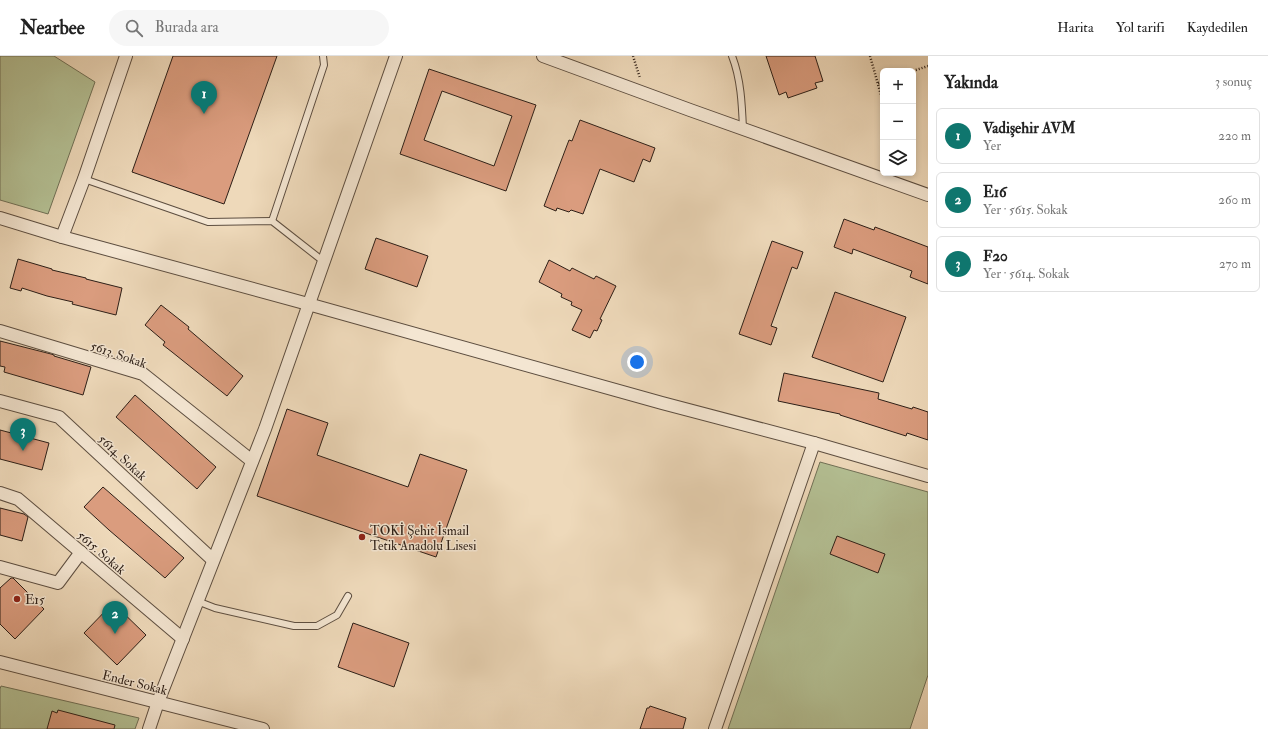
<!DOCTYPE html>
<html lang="tr">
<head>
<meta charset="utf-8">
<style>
	:root { --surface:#fff; --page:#f6f6f6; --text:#222; --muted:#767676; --line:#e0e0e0; --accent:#0f766e }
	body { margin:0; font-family:"IM FELL Double Pica",serif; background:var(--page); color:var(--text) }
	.controls { position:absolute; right:12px; top:12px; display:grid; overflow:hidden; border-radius:6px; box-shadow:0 2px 6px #0003 }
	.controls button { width:36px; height:36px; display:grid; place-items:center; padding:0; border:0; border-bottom:1px solid var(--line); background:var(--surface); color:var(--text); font:20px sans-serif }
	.you { position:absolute; left:637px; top:306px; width:14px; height:14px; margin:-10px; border:3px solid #fff; border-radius:50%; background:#1a73e8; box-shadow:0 0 0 6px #1a73e833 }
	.badge { display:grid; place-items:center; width:26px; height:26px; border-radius:50%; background:var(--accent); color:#fff; font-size:13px; font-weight:700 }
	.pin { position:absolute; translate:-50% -33px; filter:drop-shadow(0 1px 2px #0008) }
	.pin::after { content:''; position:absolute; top:21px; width:14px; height:12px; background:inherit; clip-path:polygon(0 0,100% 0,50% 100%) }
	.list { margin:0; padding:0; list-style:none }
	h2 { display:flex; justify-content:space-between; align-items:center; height:52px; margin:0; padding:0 16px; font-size:17px }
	h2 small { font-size:13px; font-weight:400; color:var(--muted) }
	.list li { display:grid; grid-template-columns:26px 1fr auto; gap:12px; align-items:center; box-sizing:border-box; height:56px; margin:0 8px 8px; padding:0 8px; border:1px solid var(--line); border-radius:6px }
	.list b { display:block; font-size:15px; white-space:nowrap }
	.list p { margin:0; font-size:13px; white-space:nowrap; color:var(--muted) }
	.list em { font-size:13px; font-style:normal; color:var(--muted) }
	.icon { flex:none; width:22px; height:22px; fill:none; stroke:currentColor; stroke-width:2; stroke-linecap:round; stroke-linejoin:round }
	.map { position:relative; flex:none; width:928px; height:673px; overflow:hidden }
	header { display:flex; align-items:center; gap:24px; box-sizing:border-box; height:56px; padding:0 20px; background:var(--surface); border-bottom:1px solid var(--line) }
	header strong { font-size:19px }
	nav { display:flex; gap:22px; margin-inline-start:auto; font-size:14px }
	.search { width:280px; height:36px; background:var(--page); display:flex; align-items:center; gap:10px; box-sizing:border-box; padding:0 14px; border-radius:22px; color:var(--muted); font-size:15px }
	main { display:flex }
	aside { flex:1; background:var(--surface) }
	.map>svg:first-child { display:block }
</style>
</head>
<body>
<header>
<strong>Nearbee</strong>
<div class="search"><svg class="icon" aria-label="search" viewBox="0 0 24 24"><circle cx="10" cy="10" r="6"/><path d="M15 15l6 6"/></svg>Burada ara</div>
<nav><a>Harita</a><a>Yol tarifi</a><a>Kaydedilen</a></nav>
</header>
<main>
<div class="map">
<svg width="928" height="673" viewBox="0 0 928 673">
	<rect width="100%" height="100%" fill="#eed9ba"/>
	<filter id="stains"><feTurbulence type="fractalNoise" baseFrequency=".005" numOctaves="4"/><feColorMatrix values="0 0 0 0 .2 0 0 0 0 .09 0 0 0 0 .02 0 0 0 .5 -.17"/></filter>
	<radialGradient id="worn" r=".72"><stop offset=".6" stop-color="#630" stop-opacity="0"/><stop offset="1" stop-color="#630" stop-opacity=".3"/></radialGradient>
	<!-- green -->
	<g fill="#b4c094" stroke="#707056">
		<path d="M 0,0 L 54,0 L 95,26 L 48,158 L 0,144 Z"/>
		<path d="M 820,406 L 928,436 L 928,619 L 910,673 L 728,673 Z"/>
		<path d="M 1,630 L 139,662 L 135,673 L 0,673 L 0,633 Z"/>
	</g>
	<!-- building -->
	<g fill="#da9c7e" stroke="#2d1f17" fill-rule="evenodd">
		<path d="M 173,0 L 277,0 L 224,148 L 132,116 Z"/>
		<path d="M 766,0 L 815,0 L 823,25 L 815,27 L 817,32 L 788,42 L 786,36 L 779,39 Z"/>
		<path d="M 429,13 L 536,49 L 506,135 L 400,98 ZM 442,35 L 512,60 L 494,110 L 424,84 Z"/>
		<path d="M 580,64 L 655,92 L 650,106 L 643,103 L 634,126 L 600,113 L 583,158 L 571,154 L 569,156 L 557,152 L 556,155 L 544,150 L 569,84 L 572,85 Z"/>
		<path d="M 844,163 L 874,174 L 875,171 L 928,191 L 928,228 L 910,221 L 912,215 L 853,193 L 852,198 L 834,191 Z"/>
		<path d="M 376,182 L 428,200 L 417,231 L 365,213 Z"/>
		<path d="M 772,185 L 803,196 L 797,213 L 792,211 L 771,270 L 777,272 L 771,289 L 739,278 Z"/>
		<path d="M 18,203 L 52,213 L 52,214 L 86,222 L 86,223 L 122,232 L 116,259 L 72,248 L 73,246 L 47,240 L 22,232 L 21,235 L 10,232 Z"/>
		<path d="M 549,204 L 570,215 L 572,212 L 594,223 L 596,220 L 616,230 L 600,263 L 602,264 L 597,275 L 594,274 L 590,282 L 572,274 L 582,254 L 571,249 L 572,246 L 561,241 L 562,238 L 539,226 Z"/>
		<path d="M 835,236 L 906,261 L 883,326 L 812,301 Z"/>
		<path d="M 161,249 L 189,271 L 188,273 L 243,320 L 227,340 L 172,296 L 163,289 L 165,286 L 145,269 Z"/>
		<path d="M 0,285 L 51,298 L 54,299 L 54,300 L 91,311 L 83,339 L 4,316 L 5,311 L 0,310 Z"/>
		<path d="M 784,317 L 879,337 L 878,343 L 912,353 L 913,351 L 928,356 L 928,384 L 907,377 L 906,380 L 840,359 L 840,358 L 778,345 Z"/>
		<path d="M 135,339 L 216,411 L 197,433 L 116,361 Z"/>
		<path d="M 287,353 L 328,367 L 317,399 L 408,431 L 420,398 L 467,414 L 436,501 L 257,440 Z"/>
		<path d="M 0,374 L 49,387 L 42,414 L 0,403 Z"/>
		<path d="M 103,431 L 184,502 L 165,522 L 109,474 L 84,451 Z"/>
		<path d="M 0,452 L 24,458 L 28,461 L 22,485 L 0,479 Z"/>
		<path d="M 837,480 L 885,498 L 878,517 L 830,498 Z"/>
		<path d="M 11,522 L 13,522 L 44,553 L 15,583 L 0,568 L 0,532 Z"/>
		<path d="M 113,547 L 146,579 L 117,609 L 84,577 Z"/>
		<path d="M 353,567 L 409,587 L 394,631 L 338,611 Z"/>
		<path d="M 650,650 L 686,662 L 683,673 L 640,673 L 647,652 L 649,652 Z"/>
		<path d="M 58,654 L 115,669 L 114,673 L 47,673 L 52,655 L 57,657 Z"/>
	</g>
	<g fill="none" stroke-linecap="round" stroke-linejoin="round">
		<defs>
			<g id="service">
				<path d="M 732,0 C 741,23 742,49 743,73"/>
				<path d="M 84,123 L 208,166 L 272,165 L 323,205"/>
				<path d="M 272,165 L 324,9 L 323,0"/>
				<path d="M 197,545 L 215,552 L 294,570 L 317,570 L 337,559 L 348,540"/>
			</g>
			<g id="minor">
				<path d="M 543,0 L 690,54 L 928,139"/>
				<path d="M 0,162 L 62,181 L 308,248 L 662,347 L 814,387 L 928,420"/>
				<path d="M 62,181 L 84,123 L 126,0"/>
				<path d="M 0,275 L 143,318 L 252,405"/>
				<path d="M 0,345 L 59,361 L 213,504"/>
				<path d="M 0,437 L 18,443 L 183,583"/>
				<path d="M 0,511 L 58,527 L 81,496"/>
				<path d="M 0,606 L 263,673"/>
				<path d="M 149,673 L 158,646 L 265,373 L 396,0"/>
				<path d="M 715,673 L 814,387"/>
			</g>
		</defs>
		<!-- service casing -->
		<use href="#service" stroke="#5d4e40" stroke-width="8"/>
		<!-- minor casing -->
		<use href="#minor" stroke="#5d4e40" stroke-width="14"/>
		<!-- path -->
		<g stroke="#2d1f17" stroke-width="2.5" stroke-dasharray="1 2" stroke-linecap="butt">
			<path d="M 633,0 L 640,22"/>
			<path d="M 870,0 L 883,46"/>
			<path d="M 913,15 L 928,10"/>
			<path d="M 878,27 L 883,25"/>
		</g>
		<!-- service -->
		<use href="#service" stroke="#f4e6d2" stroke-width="6"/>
		<!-- minor -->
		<use href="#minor" stroke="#f4e6d2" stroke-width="12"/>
	</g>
	<!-- markers -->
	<g fill="#8f2418" stroke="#f4e6d2" stroke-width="1.5">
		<circle cx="362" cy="481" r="4"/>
		<circle cx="17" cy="543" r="4"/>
	</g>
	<g text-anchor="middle" stroke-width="3" stroke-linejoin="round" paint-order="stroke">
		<!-- street labels -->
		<g font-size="13" fill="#2d1f17" stroke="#f4e6d2">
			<text transform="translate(119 298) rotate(19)" y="5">5613. Sokak</text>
			<text transform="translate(123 401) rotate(43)" y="5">5614. Sokak</text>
			<text transform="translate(102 496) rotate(41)" y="5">5615. Sokak</text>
			<text transform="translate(135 626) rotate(14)" y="5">Ender Sokak</text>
		</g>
		<!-- poi labels -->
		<g font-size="13" fill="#2d1f17" stroke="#f4e6d2" text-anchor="start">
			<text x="370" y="479">TOKİ Şehit İsmail<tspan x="370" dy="15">Tetik Anadolu Lisesi</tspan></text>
			<text x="25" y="548">E15</text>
		</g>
	</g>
	<rect width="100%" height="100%" filter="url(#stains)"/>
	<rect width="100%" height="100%" fill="url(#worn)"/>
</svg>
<div class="controls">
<button>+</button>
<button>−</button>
<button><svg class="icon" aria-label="layers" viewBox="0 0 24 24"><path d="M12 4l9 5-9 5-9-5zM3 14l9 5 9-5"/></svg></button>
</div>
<div class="you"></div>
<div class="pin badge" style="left:204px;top:58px">1</div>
<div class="pin badge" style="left:115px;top:578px">2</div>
<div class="pin badge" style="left:23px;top:395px">3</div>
</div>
<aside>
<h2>Yakında<small>3 sonuç</small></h2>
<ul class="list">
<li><span class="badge">1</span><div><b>Vadişehir AVM</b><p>Yer</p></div><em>220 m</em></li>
<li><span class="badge">2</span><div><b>E16</b><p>Yer · 5615. Sokak</p></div><em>260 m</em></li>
<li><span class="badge">3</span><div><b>F20</b><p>Yer · 5614. Sokak</p></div><em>270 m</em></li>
</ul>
</aside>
</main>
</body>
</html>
